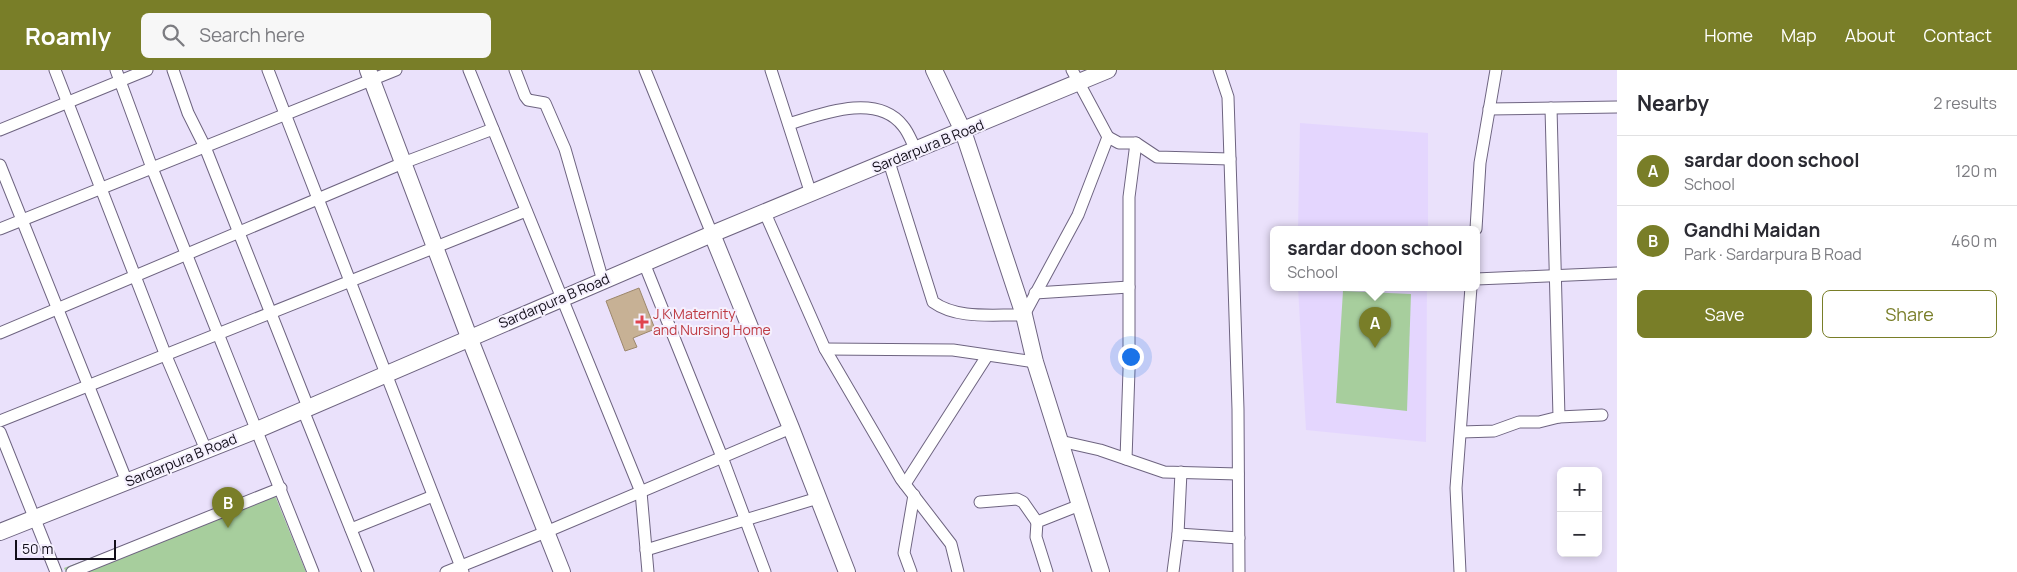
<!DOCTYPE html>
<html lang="en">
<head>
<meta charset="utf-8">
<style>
	:root { --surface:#fff; --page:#f7f7f7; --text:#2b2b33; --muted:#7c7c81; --line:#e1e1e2; --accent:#797e28 }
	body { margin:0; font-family:Manrope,sans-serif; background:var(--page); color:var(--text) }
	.controls { position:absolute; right:15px; bottom:15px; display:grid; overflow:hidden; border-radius:8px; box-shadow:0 2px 8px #0003 }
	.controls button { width:45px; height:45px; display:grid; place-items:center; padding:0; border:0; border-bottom:1px solid var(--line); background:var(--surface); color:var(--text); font:25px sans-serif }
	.scale { position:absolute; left:15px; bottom:12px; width:101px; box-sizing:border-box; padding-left:5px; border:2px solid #120e19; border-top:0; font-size:14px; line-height:18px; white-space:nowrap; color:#120e19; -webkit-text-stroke:4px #f5f0fe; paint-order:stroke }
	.you { position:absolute; left:1130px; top:286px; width:18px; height:18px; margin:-12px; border:4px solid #fff; border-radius:50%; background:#1a73e8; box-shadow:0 0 0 8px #1a73e833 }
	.badge { display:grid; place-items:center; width:32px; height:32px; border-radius:50%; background:var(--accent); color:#fff; font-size:16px; font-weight:700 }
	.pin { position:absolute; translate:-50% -41px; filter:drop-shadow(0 1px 2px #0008) }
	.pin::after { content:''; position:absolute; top:26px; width:18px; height:15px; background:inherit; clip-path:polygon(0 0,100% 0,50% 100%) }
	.popup { position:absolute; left:1270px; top:156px; width:210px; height:65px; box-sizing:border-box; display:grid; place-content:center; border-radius:8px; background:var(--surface); filter:drop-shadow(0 1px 4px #0005); font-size:16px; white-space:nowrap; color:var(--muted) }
	.popup b { font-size:19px; color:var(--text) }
	.popup::after { content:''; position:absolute; left:50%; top:100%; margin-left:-10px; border:10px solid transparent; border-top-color:var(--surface) }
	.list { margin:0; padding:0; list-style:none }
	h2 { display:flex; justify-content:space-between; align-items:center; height:65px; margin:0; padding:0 20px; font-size:21px }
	h2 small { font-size:16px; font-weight:400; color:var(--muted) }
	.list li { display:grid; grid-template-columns:32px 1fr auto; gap:15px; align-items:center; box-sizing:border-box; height:70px; padding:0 20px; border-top:1px solid var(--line) }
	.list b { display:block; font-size:19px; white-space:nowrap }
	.list p { margin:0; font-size:16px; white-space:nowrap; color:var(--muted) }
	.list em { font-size:16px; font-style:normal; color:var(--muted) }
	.actions { display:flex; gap:10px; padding:15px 20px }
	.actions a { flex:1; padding:11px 0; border:1px solid var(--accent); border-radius:8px; text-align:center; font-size:18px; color:var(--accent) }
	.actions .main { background:var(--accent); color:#fff }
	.icon { flex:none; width:28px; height:28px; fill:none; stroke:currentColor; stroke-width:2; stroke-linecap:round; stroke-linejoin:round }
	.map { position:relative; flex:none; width:1617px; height:502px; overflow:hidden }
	header { display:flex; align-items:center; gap:30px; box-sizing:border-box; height:70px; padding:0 25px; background:var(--accent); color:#fff }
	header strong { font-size:24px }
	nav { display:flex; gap:28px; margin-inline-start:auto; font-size:18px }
	.search { width:350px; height:45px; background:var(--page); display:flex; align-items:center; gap:12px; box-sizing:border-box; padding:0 18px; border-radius:8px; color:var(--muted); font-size:19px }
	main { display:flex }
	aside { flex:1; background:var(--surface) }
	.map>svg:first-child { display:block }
</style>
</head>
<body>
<header>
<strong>Roamly</strong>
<div class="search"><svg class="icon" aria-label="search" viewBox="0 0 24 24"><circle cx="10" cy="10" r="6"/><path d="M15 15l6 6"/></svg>Search here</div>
<nav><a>Home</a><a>Map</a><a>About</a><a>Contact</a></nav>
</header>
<main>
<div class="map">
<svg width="1617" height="502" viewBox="0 0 1617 502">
	<rect width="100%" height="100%" fill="#eae1fb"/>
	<!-- built -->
	<g fill="#e4d6fe">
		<path d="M 1300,53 L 1428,63 L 1428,159 L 1298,159 Z"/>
		<path d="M 1298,217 L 1427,217 L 1426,372 L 1306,360 Z"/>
	</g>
	<!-- green -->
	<g fill="#a7ce9d">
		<path d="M 1343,221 L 1411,224 L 1407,341 L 1336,333 Z"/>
		<path d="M 272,418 L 306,502 L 66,502 L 64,498 Z"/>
	</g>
	<!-- building -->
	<path fill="#c7b195" stroke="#9c876c" d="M 639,218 L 655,259 L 633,268 L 637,277 L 625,281 L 606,231 Z"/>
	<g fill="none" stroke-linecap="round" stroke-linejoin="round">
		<defs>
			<g id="street">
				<path d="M 55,0 L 166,286 L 206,380"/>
				<path d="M 116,0 L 152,98 L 313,502"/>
				<path d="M 173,0 L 188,43 L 205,77 L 308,337"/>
				<path d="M 268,0 L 463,502"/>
				<path d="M 469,0 L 641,422 L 648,502"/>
				<path d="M 515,0 L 525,26 L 528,30 L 545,33 L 565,79 L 603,211"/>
				<path d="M 645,0 L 712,164"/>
				<path d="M 771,0 L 811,124"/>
				<path d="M 1219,0 L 1228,27 L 1238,339 L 1239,502"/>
				<path d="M 1489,39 L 1617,37"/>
				<path d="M 789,54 C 821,44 877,22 903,56 C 909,63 912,73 916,80"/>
				<path d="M 0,60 L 147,0"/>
				<path d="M 1108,67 L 1119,73 L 1136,73 L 1129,127 L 1129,300 L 1126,389"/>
				<path d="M 1136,73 L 1157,87 L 1230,89"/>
				<path d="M 889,92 L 933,232 C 958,250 995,244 1024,245 L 1078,145 L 1108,67 L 1072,0"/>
				<path d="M 0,95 L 127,412"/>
				<path d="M 765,143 L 825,279 L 901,409 L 951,474 L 958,502"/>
				<path d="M 0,159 L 396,0"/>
				<path d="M 1476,159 L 1480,93 L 1496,0"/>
				<path d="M 644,193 L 722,387 L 765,502"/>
				<path d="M 1476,209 L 1617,203"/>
				<path d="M 1035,223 L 1129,217"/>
				<path d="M 0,263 L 403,93 L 493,59"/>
				<path d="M 825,279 L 953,280 L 1035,292"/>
				<path d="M 303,340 L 368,502"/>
				<path d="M 1559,347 L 1602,345"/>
				<path d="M 0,351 L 526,141"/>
				<path d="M 0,362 L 56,502"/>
				<path d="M 1461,362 L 1494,361 L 1519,352 L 1539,352 L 1559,347 L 1551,38"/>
				<path d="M 1060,371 L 1100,380 L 1164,402 L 1238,404"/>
				<path d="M 905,414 L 987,286"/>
				<path d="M 980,432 L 1017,429 L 1023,432 L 1037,452"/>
				<path d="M 351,459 L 433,426"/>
				<path d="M 1178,464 L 1239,468"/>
				<path d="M 646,480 L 818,428"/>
				<path d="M 72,502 L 281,418"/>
				<path d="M 446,502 L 546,462 L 791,358"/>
				<path d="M 911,502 L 904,483 L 914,425"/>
				<path d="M 1047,502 L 1036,467 L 1037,452 L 1080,435"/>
				<path d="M 1173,502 L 1178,464 L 1181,402"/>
				<path d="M 1460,502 L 1456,418 L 1471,217"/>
			</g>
			<g id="secondary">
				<path d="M 368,0 L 469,267 L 562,502"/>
				<path d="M 934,0 L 963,61 L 1024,245 L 1035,292 L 1101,502"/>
				<path d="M 712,164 L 791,358 L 847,502"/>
				<path d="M 0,462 L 257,360 L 712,164 L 1108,0"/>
			</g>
		</defs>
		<!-- street casing -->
		<use href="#street" stroke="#6e6480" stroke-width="13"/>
		<!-- secondary casing -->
		<use href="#secondary" stroke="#6e6480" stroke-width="18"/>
		<!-- street -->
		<use href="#street" stroke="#fff" stroke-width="11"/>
		<!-- secondary -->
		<use href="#secondary" stroke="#fff" stroke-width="16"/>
	</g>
	<!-- markers -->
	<path fill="#e0444e" stroke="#f5f0fe" stroke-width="2" d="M639.5 244.5h5v5h5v5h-5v5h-5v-5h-5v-5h5z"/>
	<g text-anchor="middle" stroke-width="4" stroke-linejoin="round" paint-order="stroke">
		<!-- street labels -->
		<g font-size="14" fill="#120e19" stroke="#f5f0fe">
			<text transform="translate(928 76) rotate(-22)" y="5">Sardarpura B Road</text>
			<text transform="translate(554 231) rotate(-23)" y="5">Sardarpura B Road</text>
			<text transform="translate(181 390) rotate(-22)" y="5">Sardarpura B Road</text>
		</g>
		<!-- health labels -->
		<g font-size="14" fill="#be3a42" stroke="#f5f0fe" text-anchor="start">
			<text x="653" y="249">J K Maternity<tspan x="653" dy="16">and Nursing Home</tspan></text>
		</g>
	</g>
</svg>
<div class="controls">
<button>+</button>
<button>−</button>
</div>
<div class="scale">50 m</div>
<div class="you"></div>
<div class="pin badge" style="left:1375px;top:278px">A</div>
<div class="popup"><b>sardar doon school</b>School</div>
<div class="pin badge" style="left:228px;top:458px">B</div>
</div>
<aside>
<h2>Nearby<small>2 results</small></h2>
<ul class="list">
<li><span class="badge">A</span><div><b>sardar doon school</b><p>School</p></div><em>120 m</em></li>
<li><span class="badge">B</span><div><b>Gandhi Maidan</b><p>Park · Sardarpura B Road</p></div><em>460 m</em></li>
</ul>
<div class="actions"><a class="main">Save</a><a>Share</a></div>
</aside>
</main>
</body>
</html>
